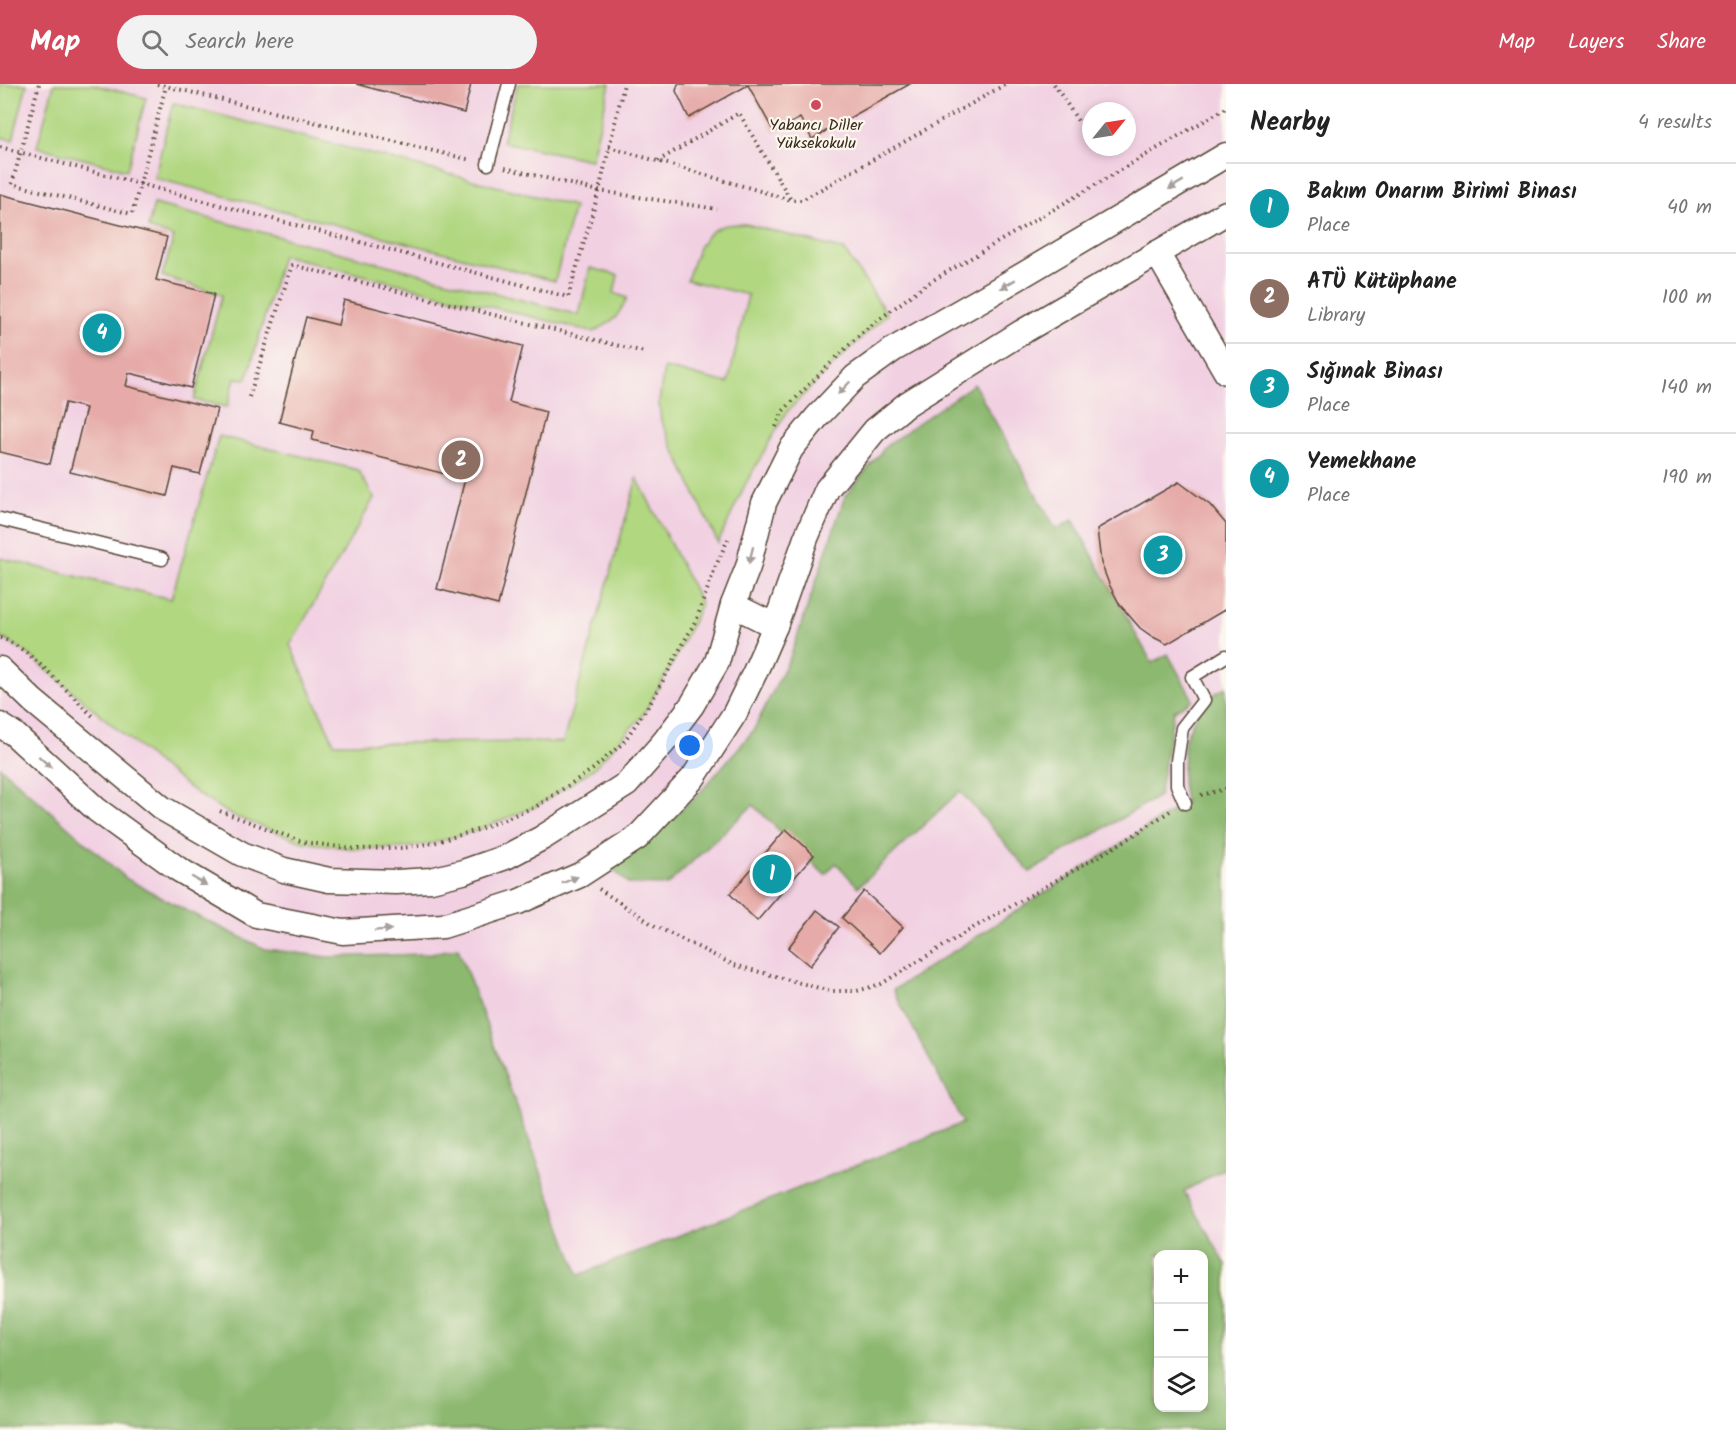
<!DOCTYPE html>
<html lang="en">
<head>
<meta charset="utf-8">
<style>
	:root { --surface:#fff; --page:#f2f2f2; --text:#222; --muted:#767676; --line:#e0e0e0; --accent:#d1495b }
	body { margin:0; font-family:Kalam,sans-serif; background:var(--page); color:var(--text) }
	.controls { position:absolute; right:18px; bottom:18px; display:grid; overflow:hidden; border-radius:12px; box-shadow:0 3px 9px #0003 }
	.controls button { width:54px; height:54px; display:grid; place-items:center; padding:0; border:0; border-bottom:2px solid var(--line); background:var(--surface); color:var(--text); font:30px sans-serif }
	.compass { position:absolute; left:1082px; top:18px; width:54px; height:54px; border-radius:50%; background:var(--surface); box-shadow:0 3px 9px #0003; rotate:60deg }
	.you { position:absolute; left:690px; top:662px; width:21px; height:21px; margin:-15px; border:4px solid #fff; border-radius:50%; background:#1a73e8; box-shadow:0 0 0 9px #1a73e833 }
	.badge { display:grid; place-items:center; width:39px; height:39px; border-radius:50%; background:var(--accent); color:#fff; font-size:20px; font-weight:700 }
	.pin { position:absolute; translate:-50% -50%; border:3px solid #fff; box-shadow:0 2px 6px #0006 }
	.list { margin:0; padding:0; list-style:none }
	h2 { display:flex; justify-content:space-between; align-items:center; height:78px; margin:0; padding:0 24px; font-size:26px }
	h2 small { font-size:20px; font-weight:400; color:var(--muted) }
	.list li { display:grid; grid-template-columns:39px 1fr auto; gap:18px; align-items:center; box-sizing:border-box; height:90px; padding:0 24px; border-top:2px solid var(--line) }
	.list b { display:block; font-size:22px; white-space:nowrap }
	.list p { margin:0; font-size:20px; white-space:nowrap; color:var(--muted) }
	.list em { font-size:20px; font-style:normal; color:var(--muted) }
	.icon { flex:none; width:33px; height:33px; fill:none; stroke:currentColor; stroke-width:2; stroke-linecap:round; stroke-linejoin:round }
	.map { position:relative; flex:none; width:1226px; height:1346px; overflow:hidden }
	header { display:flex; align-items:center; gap:36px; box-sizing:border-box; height:84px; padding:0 30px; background:var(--accent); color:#fff }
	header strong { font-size:28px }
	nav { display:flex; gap:33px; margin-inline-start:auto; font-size:21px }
	.search { width:420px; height:54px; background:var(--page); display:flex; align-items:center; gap:15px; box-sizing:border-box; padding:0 21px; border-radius:33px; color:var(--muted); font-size:22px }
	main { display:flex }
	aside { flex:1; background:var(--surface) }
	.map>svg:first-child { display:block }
</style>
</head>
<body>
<header>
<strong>Map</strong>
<div class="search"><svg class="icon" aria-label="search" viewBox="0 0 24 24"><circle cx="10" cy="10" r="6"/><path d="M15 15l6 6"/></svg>Search here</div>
<nav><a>Map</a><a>Layers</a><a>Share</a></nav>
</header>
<main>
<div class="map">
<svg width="1226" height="1346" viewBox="0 0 1226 1346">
	<rect width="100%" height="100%" fill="#fbf7ec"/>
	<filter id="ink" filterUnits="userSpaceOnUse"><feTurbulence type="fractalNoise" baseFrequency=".0167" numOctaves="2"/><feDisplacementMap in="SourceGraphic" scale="12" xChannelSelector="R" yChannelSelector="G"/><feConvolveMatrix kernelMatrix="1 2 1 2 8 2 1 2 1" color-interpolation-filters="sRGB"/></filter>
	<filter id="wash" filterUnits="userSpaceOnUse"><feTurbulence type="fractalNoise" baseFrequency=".008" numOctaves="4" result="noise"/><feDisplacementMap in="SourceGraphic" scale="24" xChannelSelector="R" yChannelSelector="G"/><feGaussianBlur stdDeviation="1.35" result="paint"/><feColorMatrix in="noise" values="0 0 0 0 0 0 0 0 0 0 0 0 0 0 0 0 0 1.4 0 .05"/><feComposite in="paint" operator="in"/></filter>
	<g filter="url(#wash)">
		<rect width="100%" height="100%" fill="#f6e6ce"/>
		<!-- built -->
		<path fill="#f1d0e2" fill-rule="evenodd" d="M 0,0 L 1226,0 L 1226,1346 L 0,1346 ZM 1091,27 L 1127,27 L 1127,63 L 1091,63 ZM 1158,1170 L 1204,1170 L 1204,1324 L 1158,1324 Z"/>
		<!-- green -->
		<g fill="#b1d781" stroke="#768050" stroke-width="1.5">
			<path d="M 0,0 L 27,0 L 13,56 L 0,53 Z"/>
			<path d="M 54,0 L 92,0 L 146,14 L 127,86 L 37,63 Z"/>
			<path d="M 518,0 L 610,0 L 591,76 L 502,58 Z"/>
			<path d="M 173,19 L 574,122 L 555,197 L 154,94 Z"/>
			<path d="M 154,120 L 579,231 L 590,184 L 618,191 L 614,209 L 627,214 C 617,235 614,237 593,248 L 282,171 L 247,295 L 235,294 L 227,323 L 194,316 L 222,211 L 162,192 L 174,153 L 148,144 Z"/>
			<path d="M 746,140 L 844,166 L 887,230 L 831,283 L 786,329 L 745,401 L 718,459 L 661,337 L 659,318 L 664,284 L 728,299 L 748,211 L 687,196 C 694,176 700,149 722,142 C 730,140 739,140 746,140 Z"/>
			<path d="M 219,352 L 358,386 L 374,414 L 290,561 L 334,659 L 563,658 L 637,394 L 701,520 L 674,577 L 642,632 L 593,685 L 537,722 L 477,746 L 433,759 L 403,764 L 355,765 L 303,758 L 231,731 L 196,709 L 161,682 L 27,569 L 6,556 L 0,554 L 0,474 L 171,515 Z"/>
		</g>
		<!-- forest -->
		<g fill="#8cb86f" stroke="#647146" stroke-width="1.5" fill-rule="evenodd">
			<path d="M 974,300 L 1056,445 L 1073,436 L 1152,579 L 1168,570 L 1193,616 L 1174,627 L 1159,712 L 1030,788 L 960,707 L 858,803 L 836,779 L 825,791 L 753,721 L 667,801 L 629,800 L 611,784 L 697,712 L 753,647 L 791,571 L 845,412 L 887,361 Z"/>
			<path d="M 1226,603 L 1226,1084 L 1184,1107 L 1226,1181 L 1226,1346 L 0,1346 L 0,683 L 127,795 L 189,828 L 265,865 L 328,873 L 426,870 L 458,864 L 579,1191 L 963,1039 L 893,906 L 1185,719 L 1182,697 L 1185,654 L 1204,616 ZM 1158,1170 L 1204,1170 L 1204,1324 L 1158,1324 Z"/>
		</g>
		<g id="blocks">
			<!-- building -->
			<g fill="#e6aba8">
				<path d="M 356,0 L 471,0 L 464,29 Z"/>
				<path d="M 678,0 L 910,0 L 812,55 L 800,34 L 774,48 L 748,1 L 689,34 L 676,7 Z"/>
				<path d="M 0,110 L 167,153 L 156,196 L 214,210 L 191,304 L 129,289 L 126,302 L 217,325 L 200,390 L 174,384 L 167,412 L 70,388 L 86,324 L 65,319 L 50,380 L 0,368 Z"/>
				<path d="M 344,216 L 523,262 L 509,318 L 546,328 L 498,521 L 437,505 L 465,395 L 312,356 L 314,347 L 279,338 L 306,233 L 338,241 Z"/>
				<path d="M 1179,398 L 1210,421 L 1226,440 L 1226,525 L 1167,560 L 1153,553 L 1140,544 L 1120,521 L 1109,500 L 1101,479 L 1097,445 Z"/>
				<path d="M 786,745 L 814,771 L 757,837 L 730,810 Z"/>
				<path d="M 864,807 L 903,843 L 880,869 L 842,834 Z"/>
				<path d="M 817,826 L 839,843 L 810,882 L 788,864 Z"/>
			</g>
		</g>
	</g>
	<g filter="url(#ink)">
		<use href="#blocks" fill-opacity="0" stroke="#574638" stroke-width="1.5"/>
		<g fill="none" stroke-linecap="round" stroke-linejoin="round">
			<defs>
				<g id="lane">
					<path d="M 488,80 L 509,0"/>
					<path d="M 0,435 L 162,475"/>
					<path d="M 1185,719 L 1177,701 L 1177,677 L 1182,644 L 1204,616 L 1192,593 L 1226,572"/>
				</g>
				<g id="street">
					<path d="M 1157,169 L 1226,288"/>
					<path d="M 733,521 L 775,542"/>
					<path d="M 0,585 L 33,617 L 162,724 L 242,770 L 284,786 L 329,796 L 396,798 L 431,796 L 463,788 L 506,773 L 542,754 L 627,700 L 664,658 L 692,621 L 717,578 L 733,521 L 748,483 L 764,419 L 791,365 L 817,333 L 855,293 L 894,265 L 982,215 L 1226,71"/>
					<path d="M 0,641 L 14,650 L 97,726 L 178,785 L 256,831 L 343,848 L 443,842 L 518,818 L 580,791 L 637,754 L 693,694 L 735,629 L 755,588 L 775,542 L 806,454 L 827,405 L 875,346 L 907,320 L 1022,248 L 1226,129"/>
				</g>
			</defs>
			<!-- lane casing -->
			<use href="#lane" stroke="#574638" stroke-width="15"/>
			<!-- street casing -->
			<use href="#street" stroke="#574638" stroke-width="27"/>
			<!-- path -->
			<g stroke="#574638" stroke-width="4" stroke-dasharray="1.5 4.5" stroke-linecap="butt">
				<path d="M 39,0 L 12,100 L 132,130 L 166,2"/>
				<path d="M 157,0 L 471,76"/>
				<path d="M 1054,0 L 1078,37"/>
				<path d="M 0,63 L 568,213 L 599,107 L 624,0"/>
				<path d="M 609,63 L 791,116 L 802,116 L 1006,0"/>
				<path d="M 658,77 L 739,29 L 791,116"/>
				<path d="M 505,84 L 599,107 L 717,125"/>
				<path d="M 836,274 L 861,249 L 925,201 L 1226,24"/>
				<path d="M 249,313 L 292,181 L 644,268"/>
				<path d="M 776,343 L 783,327 L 831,279"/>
				<path d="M 0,554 C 29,562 70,612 94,633"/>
				<path d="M 1201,711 L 1226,705"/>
				<path d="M 220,727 L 303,758 L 355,765 L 403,764 L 433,759 L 477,746 L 537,722 L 593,685 L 623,659 L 653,615 L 697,534 L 715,484 L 728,455"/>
				<path d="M 599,805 L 655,842 L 734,881 L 830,907 L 857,907 L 881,900 L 968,847 L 1128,755 L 1170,727"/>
			</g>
			<!-- lane -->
			<use href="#lane" stroke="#fff" stroke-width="12"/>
			<!-- street -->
			<use href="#street" stroke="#fff" stroke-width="24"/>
		</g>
		<!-- one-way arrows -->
		<defs><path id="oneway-solid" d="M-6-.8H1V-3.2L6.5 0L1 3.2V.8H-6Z" transform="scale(1.5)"/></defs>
		<g fill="#a79f9a">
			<use href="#oneway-solid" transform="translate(1176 101) rotate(149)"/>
			<use href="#oneway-solid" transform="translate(1008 200) rotate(149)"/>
			<use href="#oneway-solid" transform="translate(844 304) rotate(134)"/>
			<use href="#oneway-solid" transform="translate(751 471) rotate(104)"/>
			<use href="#oneway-solid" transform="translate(45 678) rotate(42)"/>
			<use href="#oneway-solid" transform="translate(570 796) rotate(-23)"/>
			<use href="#oneway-solid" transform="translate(199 797) rotate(30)"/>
			<use href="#oneway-solid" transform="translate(383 846) rotate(-4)"/>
		</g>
	</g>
	<!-- markers -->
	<circle fill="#d1495b" stroke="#fbf7ec" stroke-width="2" cx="816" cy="21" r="6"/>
	<g text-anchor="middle" stroke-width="4.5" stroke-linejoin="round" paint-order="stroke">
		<!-- poi labels -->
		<g font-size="16" fill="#3b2a1e" stroke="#fbf7ec">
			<text x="816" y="46">Yabancı Diller<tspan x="816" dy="18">Yüksekokulu</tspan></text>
		</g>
	</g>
</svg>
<div class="controls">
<button>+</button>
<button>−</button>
<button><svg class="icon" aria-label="layers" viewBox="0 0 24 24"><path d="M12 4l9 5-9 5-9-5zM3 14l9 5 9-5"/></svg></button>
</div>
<svg class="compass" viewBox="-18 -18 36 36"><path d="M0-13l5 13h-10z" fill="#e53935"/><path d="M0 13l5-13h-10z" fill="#767676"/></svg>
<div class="you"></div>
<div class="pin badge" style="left:772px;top:790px;background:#0f9aa8">1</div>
<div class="pin badge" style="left:461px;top:376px;background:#8d6e63">2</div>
<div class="pin badge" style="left:1163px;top:471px;background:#0f9aa8">3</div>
<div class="pin badge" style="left:102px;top:249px;background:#0f9aa8">4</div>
</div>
<aside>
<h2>Nearby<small>4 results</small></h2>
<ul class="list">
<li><span class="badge" style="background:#0f9aa8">1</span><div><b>Bakım Onarım Birimi Binası</b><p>Place</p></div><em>40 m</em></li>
<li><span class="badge" style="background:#8d6e63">2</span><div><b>ATÜ Kütüphane</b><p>Library</p></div><em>100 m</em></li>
<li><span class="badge" style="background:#0f9aa8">3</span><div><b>Sığınak Binası</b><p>Place</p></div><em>140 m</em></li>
<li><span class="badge" style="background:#0f9aa8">4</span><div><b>Yemekhane</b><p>Place</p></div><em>190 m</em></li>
</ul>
</aside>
</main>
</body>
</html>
